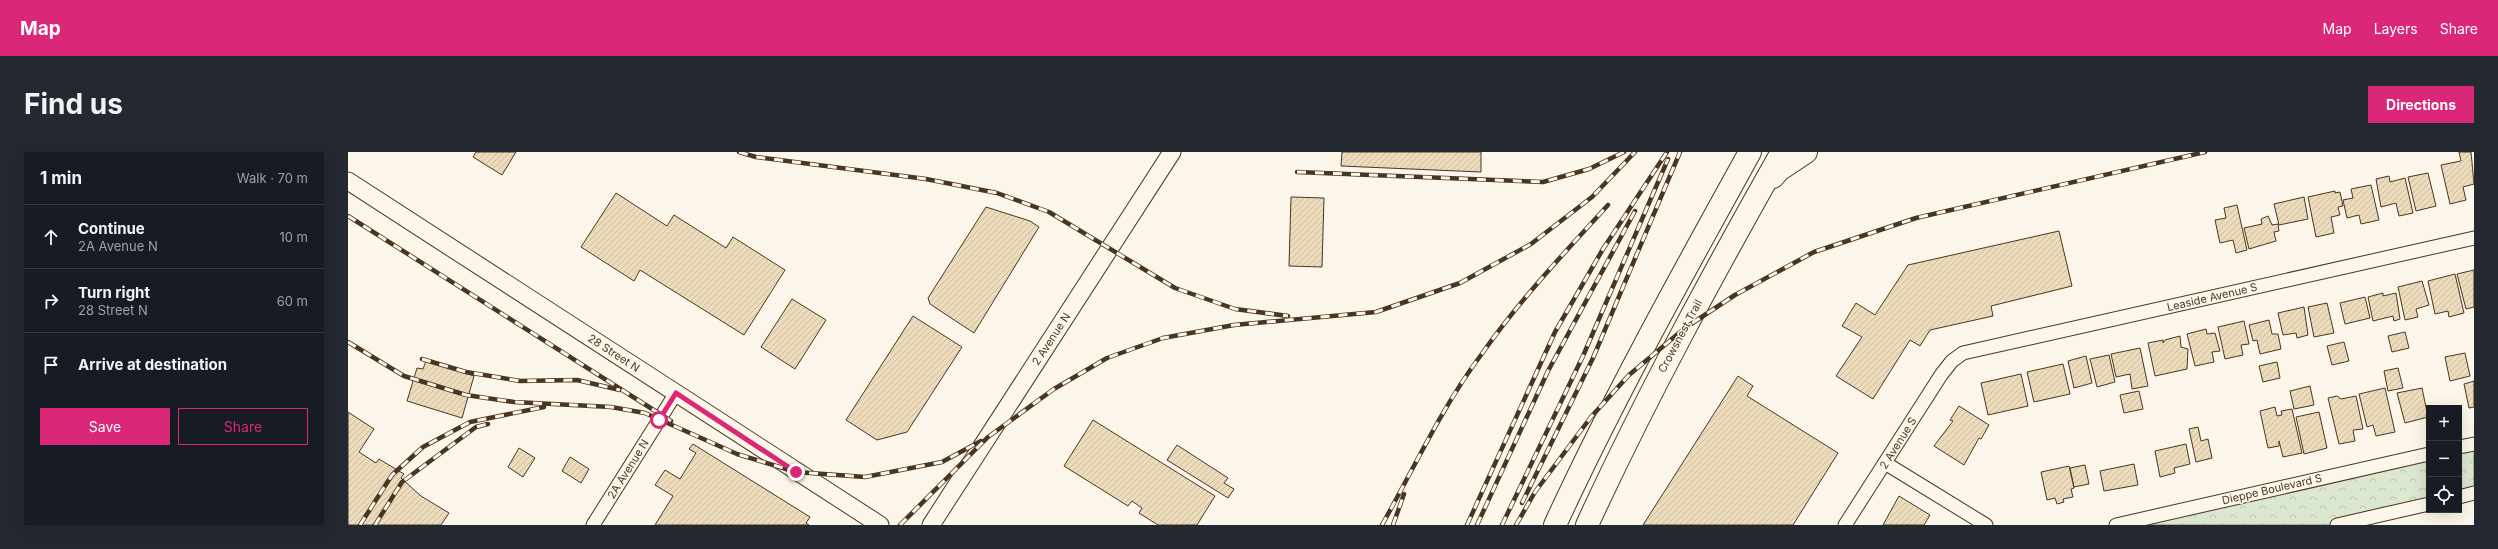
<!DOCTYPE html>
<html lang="en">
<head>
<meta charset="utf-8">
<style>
	:root { --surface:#171b24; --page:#242831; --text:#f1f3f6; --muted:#9ea1a6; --line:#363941; --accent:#db2777 }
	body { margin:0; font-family:Inter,sans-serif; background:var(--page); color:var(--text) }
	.controls { position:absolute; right:12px; bottom:12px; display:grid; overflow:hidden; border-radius:0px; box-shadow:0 4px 16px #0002 }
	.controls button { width:36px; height:36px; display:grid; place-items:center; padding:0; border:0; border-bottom:1px solid var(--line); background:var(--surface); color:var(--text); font:20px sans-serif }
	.stop { position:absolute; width:12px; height:12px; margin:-9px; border:3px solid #db2777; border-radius:50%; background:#fff }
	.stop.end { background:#db2777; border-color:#fff; box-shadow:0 1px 4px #0008 }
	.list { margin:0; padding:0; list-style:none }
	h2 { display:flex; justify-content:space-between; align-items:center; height:52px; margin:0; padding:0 16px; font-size:17px }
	h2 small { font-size:13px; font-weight:400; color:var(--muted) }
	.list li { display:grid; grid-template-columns:26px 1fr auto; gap:12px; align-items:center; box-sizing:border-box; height:64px; padding:0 16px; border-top:1px solid var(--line) }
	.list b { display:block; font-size:15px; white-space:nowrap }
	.list p { margin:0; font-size:13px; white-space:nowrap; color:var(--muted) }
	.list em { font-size:13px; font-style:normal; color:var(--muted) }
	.actions { display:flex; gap:8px; padding:12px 16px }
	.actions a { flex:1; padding:9px 0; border:1px solid var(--accent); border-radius:0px; text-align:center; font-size:14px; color:var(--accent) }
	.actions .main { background:var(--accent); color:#fff }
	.icon { flex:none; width:22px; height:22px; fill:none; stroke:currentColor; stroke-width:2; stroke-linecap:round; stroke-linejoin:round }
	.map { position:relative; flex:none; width:2126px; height:373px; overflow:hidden; border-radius:0px }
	header { display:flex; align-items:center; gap:24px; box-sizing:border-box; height:56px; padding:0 20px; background:var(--accent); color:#fff }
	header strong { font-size:19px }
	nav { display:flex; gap:22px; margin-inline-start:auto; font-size:14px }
	.intro { display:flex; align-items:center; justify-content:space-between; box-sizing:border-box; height:96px; padding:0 24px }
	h1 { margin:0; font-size:28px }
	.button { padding:10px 18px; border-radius:0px; background:var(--accent); color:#fff; font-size:14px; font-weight:700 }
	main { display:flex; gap:24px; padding:0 24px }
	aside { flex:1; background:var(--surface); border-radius:0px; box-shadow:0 4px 16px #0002 }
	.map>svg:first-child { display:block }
</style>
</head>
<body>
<header>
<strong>Map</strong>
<nav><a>Map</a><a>Layers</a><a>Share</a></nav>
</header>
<div class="intro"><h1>Find us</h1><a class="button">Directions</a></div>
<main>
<aside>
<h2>1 min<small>Walk · 70 m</small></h2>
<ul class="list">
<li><svg class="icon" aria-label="ahead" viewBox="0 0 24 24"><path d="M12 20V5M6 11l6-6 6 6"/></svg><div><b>Continue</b><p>2A Avenue N</p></div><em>10 m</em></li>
<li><svg class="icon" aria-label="right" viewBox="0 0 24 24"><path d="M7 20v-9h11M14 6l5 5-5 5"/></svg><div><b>Turn right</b><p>28 Street N</p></div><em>60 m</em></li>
<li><svg class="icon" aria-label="arrive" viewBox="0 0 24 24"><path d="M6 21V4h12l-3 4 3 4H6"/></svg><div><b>Arrive at destination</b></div></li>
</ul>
<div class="actions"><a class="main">Save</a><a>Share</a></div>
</aside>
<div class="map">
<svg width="2126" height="373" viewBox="0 0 2126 373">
	<defs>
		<pattern id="forest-crowns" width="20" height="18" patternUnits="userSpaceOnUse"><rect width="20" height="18" fill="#dce7d0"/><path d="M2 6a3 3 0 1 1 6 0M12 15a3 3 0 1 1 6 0" fill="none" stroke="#bec7b2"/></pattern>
		<pattern id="building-hatch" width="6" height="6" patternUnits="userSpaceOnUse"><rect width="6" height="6" fill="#ecdcbc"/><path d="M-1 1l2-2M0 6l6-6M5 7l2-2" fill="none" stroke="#ccbda1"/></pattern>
	</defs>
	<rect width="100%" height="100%" fill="#fbf6e9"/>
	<!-- forest -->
	<g fill="url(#forest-crowns)" stroke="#887966">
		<path d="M 2126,292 L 2126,341 L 2111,345 L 2111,295 Z"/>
		<path d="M 2081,302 L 2081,352 L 1989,373 L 1768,373 Z"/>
	</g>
	<!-- building -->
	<g fill="url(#building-hatch)" stroke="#4a3520">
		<path d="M 128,0 L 168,0 L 154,23 L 125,5 Z"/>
		<path d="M 994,0 L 1133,0 L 1133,20 L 993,14 Z"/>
		<path d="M 2111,0 L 2123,0 L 2126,32 L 2115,35 L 2118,48 L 2102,52 L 2093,13 L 2113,9 Z"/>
		<path d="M 2080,21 L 2088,54 L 2068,59 L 2060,25 Z"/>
		<path d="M 2041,24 L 2042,30 L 2057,26 L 2065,61 L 2051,64 L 2048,51 L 2033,55 L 2028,27 Z"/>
		<path d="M 2023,33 L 2031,68 L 2013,72 L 2011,63 L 1999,66 L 1995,48 L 2005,46 L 2003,37 Z"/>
		<path d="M 1987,39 L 1987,41 L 1992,40 L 1995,54 L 1990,55 L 1992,63 L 1983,65 L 1986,81 L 1968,85 L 1960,45 Z"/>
		<path d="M 268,41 L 319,74 L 326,63 L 378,96 L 385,85 L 437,118 L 396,183 L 292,118 L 286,129 L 233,95 Z"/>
		<path d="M 943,45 L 976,46 L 974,115 L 941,114 Z"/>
		<path d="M 1956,45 L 1960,67 L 1931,73 L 1926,52 Z"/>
		<path d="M 1889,53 L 1899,98 L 1888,101 L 1885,88 L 1872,91 L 1867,68 L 1878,66 L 1876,56 Z"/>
		<path d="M 638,55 L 682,69 L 691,75 L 626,181 L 582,152 L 580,146 Z"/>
		<path d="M 1920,64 L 1924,73 L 1930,72 L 1931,79 L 1926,80 L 1928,89 L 1901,97 L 1896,76 L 1914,72 L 1913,67 Z"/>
		<path d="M 1711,79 L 1724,134 L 1643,154 L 1645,164 L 1582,178 L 1572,194 L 1562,188 L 1525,247 L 1488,224 L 1514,185 L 1494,174 L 1508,151 L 1527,163 L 1560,113 Z"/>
		<path d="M 2126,118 L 2126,155 L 2118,157 L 2109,122 Z"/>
		<path d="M 2107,122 L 2116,161 L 2101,165 L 2100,159 L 2087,162 L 2080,129 Z"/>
		<path d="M 2074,129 L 2081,153 L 2068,157 L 2070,165 L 2057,168 L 2050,135 Z"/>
		<path d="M 2035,141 L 2035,144 L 2048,141 L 2052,167 L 2046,169 L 2045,164 L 2025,169 L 2020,145 Z"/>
		<path d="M 2017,145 L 2022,166 L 1997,172 L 1992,151 Z"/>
		<path d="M 444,147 L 478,168 L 447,217 L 413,195 Z"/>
		<path d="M 1979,151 L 1986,181 L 1966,185 L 1960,155 Z"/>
		<path d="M 1956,155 L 1960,183 L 1949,186 L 1948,181 L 1935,183 L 1930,161 Z"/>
		<path d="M 565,164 L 614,195 L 559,280 L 529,288 L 498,268 Z"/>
		<path d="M 1921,168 L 1924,182 L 1930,182 L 1933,197 L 1912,202 L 1909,188 L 1905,189 L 1901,173 Z"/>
		<path d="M 1896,169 L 1901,192 L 1893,193 L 1895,203 L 1877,207 L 1870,175 Z"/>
		<path d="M 1858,177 L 1859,182 L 1867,181 L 1872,199 L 1864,200 L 1866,210 L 1847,214 L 1839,182 Z"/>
		<path d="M 2057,180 L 2061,196 L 2044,200 L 2040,184 Z"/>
		<path d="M 1832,184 L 1833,195 L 1840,197 L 1839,217 L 1807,224 L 1800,191 L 1815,188 L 1815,191 L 1817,188 Z"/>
		<path d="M 1996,190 L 2001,209 L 1984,213 L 1979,194 Z"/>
		<path d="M 1792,196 L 1800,234 L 1784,237 L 1782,222 L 1768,225 L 1763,202 Z"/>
		<path d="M 2117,201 L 2122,224 L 2102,229 L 2097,205 Z"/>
		<path d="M 1761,203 L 1767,230 L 1749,235 L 1742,207 Z"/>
		<path d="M 1738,204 L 1744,231 L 1726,236 L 1720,209 Z"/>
		<path d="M 78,209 L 126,224 L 114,266 L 59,249 L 69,216 L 75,217 Z"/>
		<path d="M 1929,210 L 1932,226 L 1915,230 L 1911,214 Z"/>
		<path d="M 1715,212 L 1722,242 L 1686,250 L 1679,220 Z"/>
		<path d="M 2050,216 L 2055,236 L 2040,239 L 2036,219 Z"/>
		<path d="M 1673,222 L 1680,254 L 1640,263 L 1633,231 Z"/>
		<path d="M 1390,224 L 1405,234 L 1399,244 L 1490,301 L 1445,373 L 1295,373 Z"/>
		<path d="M 2126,229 L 2126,255 L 2121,256 L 2116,232 Z"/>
		<path d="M 1962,234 L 1966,253 L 1946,257 L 1942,239 Z"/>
		<path d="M 2037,236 L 2047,280 L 2028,284 L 2025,273 L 2019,275 L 2011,242 Z"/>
		<path d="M 2074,236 L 2080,265 L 2057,271 L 2049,241 Z"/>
		<path d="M 1791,239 L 1795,257 L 1776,261 L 1772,243 Z"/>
		<path d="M 1989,244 L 1993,247 L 2008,244 L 2015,277 L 2005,278 L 2007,289 L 1991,292 L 1980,246 Z"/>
		<path d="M 1611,254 L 1641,273 L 1633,287 L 1631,286 L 1616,313 L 1586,294 L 1605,269 L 1602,268 Z"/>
		<path d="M 1927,255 L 1929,264 L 1934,263 L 1933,259 L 1944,257 L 1954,301 L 1935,305 L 1931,289 L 1931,294 L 1920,296 L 1912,259 Z"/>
		<path d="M 0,260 L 26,277 L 11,300 L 28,311 L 31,307 L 56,322 L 53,326 L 73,344 L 101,361 L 93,373 L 0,373 Z"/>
		<path d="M 1971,260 L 1979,296 L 1956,302 L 1948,265 Z"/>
		<path d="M 745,268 L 867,344 L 849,373 L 810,373 L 791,361 L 794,356 L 784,349 L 780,354 L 716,314 Z"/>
		<path d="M 1850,275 L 1853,289 L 1860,287 L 1864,306 L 1848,310 L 1841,277 Z"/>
		<path d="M 345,292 L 462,365 L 458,371 L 461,373 L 307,373 L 325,344 L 307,333 L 317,318 L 332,327 L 348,301 L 341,297 Z"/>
		<path d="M 1838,292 L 1842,312 L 1826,316 L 1827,321 L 1812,325 L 1807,299 Z"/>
		<path d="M 829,293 L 880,326 L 876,331 L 886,337 L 880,346 L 819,308 Z"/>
		<path d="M 171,296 L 187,306 L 175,325 L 160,315 Z"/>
		<path d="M 222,305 L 241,317 L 233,331 L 214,319 Z"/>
		<path d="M 1786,312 L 1790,333 L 1756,339 L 1752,319 Z"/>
		<path d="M 1737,313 L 1741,332 L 1726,335 L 1722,316 Z"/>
		<path d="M 1721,314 L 1726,336 L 1723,337 L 1725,345 L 1715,347 L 1716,350 L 1709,352 L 1707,346 L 1699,348 L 1693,320 Z"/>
		<path d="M 1551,344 L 1582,363 L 1576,373 L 1535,373 Z"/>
	</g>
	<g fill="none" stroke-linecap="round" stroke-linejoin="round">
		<defs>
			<g id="minor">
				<path d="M 2111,295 L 2126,292"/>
				<path d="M 1537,311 L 1638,373"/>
				<path d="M 2111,345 L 2126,341"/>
				<path d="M 245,373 L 328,241"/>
				<path d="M 1497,373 L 1593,223 L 1604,209 L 1615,201 L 2126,86"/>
				<path d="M 1768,373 L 2081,302"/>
				<path d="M 1989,373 L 2081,352"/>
			</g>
			<g id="tertiary">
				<path d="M 0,29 L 532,373"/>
				<path d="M 583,373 L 824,0"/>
			</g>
			<g id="trunk">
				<path d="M 1425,25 L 1431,18 L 1458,0"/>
				<path d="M 1207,373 C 1266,245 1334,123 1402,0"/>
				<path d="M 1239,373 C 1298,245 1365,122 1434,0"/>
			</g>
		</defs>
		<!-- minor casing -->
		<use href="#minor" stroke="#4a3520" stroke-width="15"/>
		<!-- tertiary casing -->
		<use href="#tertiary" stroke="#4a3520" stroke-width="19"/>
		<!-- trunk casing -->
		<use href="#trunk" stroke="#4a3520" stroke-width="24"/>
		<!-- minor -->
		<use href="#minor" stroke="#fbf6e9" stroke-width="13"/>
		<!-- tertiary -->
		<use href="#tertiary" stroke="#fbf6e9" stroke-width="17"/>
		<!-- trunk -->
		<use href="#trunk" stroke="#fbf6e9" stroke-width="22"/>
		<defs>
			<g id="rail">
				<path d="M 391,0 L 408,5 L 578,27 L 649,41 L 701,60 L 827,136 L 887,157 L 940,164"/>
				<path d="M 949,20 L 1195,30 L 1241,17 L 1276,0"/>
				<path d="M 0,64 L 323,269"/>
				<path d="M 0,190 L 56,224 L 118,243 L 166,250 L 263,255 L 297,261 L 389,302 L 448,320 L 517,325 L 594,310 L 633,289"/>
				<path d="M 74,207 L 118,220 L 172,229 L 229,228 L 272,238"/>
				<path d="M 1174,351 L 1245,206 L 1332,0"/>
				<path d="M 12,373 L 44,323 L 75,295 L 122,270 L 196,255"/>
				<path d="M 27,373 L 54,330 L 128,275 L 140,272"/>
				<path d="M 552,373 L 640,285 L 706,237 L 759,206 L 815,186 L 886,173 L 1028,160 L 1112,131 L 1183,92 L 1244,45 L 1287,0"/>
				<path d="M 1034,373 C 1066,316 1094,255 1133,203 C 1171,149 1216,101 1260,53"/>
				<path d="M 1045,373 L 1056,342"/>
				<path d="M 1119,373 L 1207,180 L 1255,97 L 1319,0"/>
				<path d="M 1129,373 L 1200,219 L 1287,59"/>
				<path d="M 1154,373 L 1235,204 L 1320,7"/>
				<path d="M 1168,373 L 1187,340 L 1243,265 L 1281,223 L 1337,176 L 1387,143 L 1466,100 L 1568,66 L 1857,0"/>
			</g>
		</defs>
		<!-- rail casing -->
		<use href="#rail" stroke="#4a3520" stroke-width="4.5"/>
		<!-- rail -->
		<use href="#rail" stroke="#fbf6e9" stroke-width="3" stroke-dasharray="9" stroke-linecap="butt"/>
	</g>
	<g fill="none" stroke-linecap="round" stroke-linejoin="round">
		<!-- route -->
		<path stroke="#db2777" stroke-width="5" d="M 311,268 L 328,241 L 448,320"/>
	</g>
	<g text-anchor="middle" stroke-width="3" stroke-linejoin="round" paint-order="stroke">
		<!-- street labels -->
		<g font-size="11" fill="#4a3520" stroke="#fbf6e9">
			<text transform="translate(1864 145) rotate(-13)" y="4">Leaside Avenue S</text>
			<text transform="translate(1332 184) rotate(-62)" y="4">Crowsnest Trail</text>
			<text transform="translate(703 187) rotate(-57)" y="4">2 Avenue N</text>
			<text transform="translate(266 201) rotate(33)" y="4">28 Street N</text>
			<text transform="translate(1550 291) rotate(-58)" y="4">2 Avenue S</text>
			<text transform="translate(280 317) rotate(-58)" y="4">2A Avenue N</text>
			<text transform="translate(1924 337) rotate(-13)" y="4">Dieppe Boulevard S</text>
		</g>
	</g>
</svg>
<div class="controls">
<button>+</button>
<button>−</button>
<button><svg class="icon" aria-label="locate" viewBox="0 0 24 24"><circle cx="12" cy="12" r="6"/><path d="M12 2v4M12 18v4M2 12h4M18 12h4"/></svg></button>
</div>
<div class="stop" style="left:311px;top:268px"></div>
<div class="stop end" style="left:448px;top:320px"></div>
</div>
</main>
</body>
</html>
